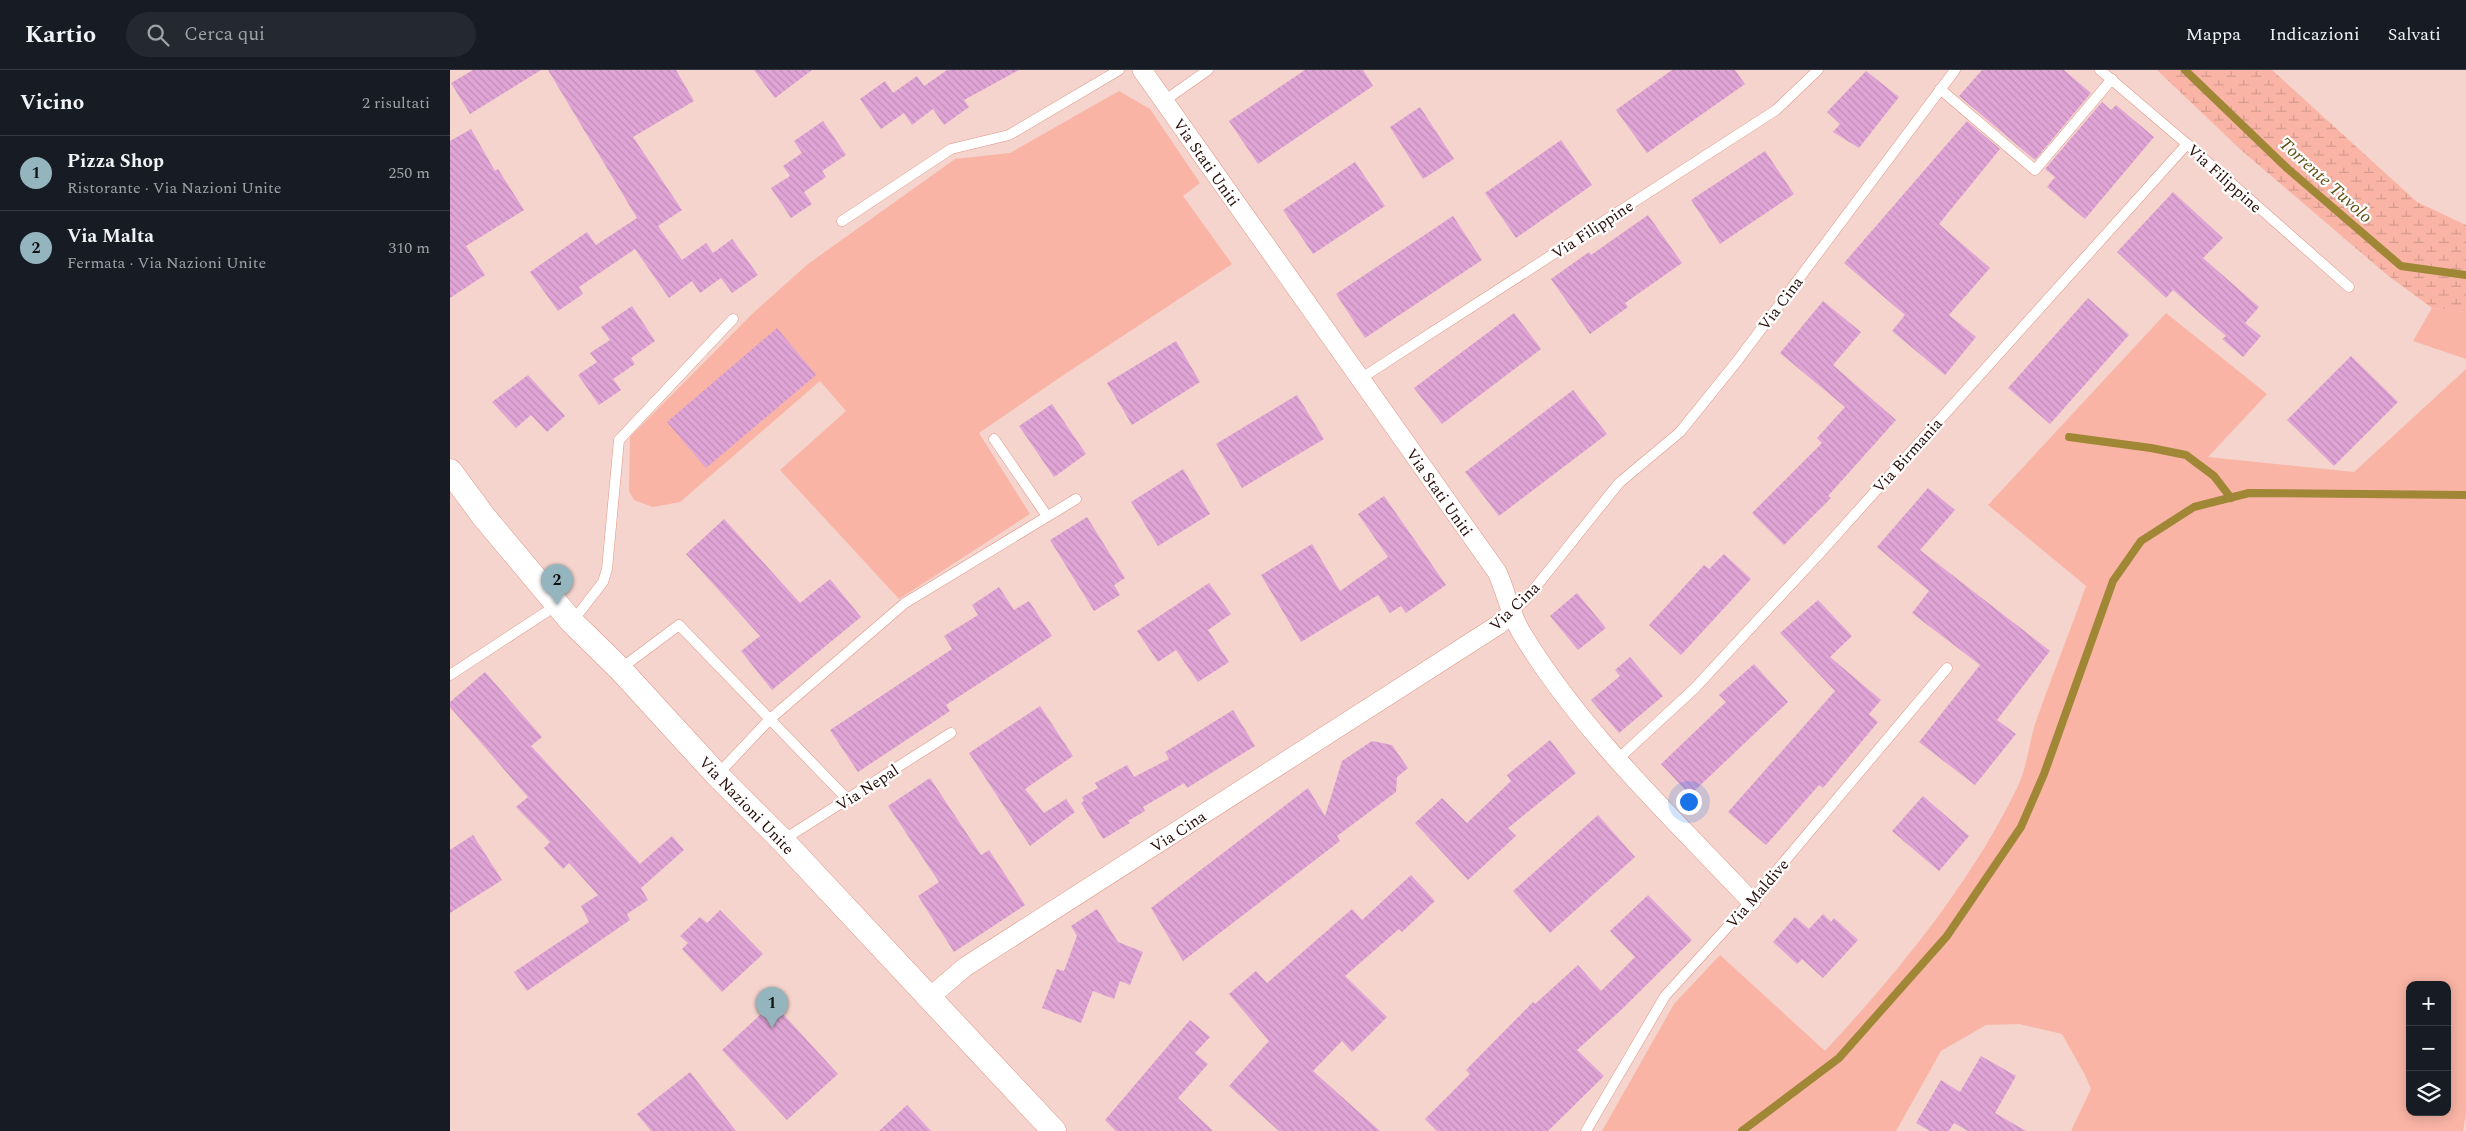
<!DOCTYPE html>
<html lang="it">
<head>
<meta charset="utf-8">
<style>
	:root { --surface:#171b24; --page:#242831; --text:#f1f3f6; --muted:#9ea1a6; --line:#363941; --accent:#94b5bd }
	body { margin:0; font-family:Spectral,serif; background:var(--page); color:var(--text) }
	.controls { position:absolute; right:15px; bottom:15px; display:grid; overflow:hidden; border-radius:10px; box-shadow:0 2px 12px #0003 }
	.controls button { width:45px; height:45px; display:grid; place-items:center; padding:0; border:0; border-bottom:1px solid var(--line); background:var(--surface); color:var(--text); font:25px sans-serif }
	.you { position:absolute; left:1238px; top:731px; width:18px; height:18px; margin:-12px; border:4px solid #fff; border-radius:50%; background:#1a73e8; box-shadow:0 0 0 8px #1a73e833 }
	.badge { display:grid; place-items:center; width:32px; height:32px; border-radius:50%; background:var(--accent); color:#111; font-size:16px; font-weight:700 }
	.pin { position:absolute; translate:-50% -41px; filter:drop-shadow(0 1px 2px #0008) }
	.pin::after { content:''; position:absolute; top:26px; width:18px; height:15px; background:inherit; clip-path:polygon(0 0,100% 0,50% 100%) }
	.list { margin:0; padding:0; list-style:none }
	h2 { display:flex; justify-content:space-between; align-items:center; height:65px; margin:0; padding:0 20px; font-size:21px }
	h2 small { font-size:16px; font-weight:400; color:var(--muted) }
	.list li { display:grid; grid-template-columns:32px 1fr auto; gap:15px; align-items:center; box-sizing:border-box; height:75px; padding:0 20px; border-top:1px solid var(--line) }
	.list b { display:block; font-size:19px; white-space:nowrap }
	.list p { margin:0; font-size:16px; white-space:nowrap; color:var(--muted) }
	.list em { font-size:16px; font-style:normal; color:var(--muted) }
	.icon { flex:none; width:28px; height:28px; fill:none; stroke:currentColor; stroke-width:2; stroke-linecap:round; stroke-linejoin:round }
	.map { position:relative; flex:none; width:2016px; height:1061px; overflow:hidden }
	header { display:flex; align-items:center; gap:30px; box-sizing:border-box; height:70px; padding:0 25px; background:var(--surface); border-bottom:1px solid var(--line) }
	header strong { font-size:24px }
	nav { display:flex; gap:28px; margin-inline-start:auto; font-size:18px }
	.search { width:350px; height:45px; background:var(--page); display:flex; align-items:center; gap:12px; box-sizing:border-box; padding:0 18px; border-radius:28px; color:var(--muted); font-size:19px }
	main { display:flex }
	aside { flex:1; background:var(--surface) }
	.map>svg:first-child { display:block }
</style>
</head>
<body>
<header>
<strong>Kartio</strong>
<div class="search"><svg class="icon" aria-label="search" viewBox="0 0 24 24"><circle cx="10" cy="10" r="6"/><path d="M15 15l6 6"/></svg>Cerca qui</div>
<nav><a>Mappa</a><a>Indicazioni</a><a>Salvati</a></nav>
</header>
<main>
<aside>
<h2>Vicino<small>2 risultati</small></h2>
<ul class="list">
<li><span class="badge">1</span><div><b>Pizza Shop</b><p>Ristorante · Via Nazioni Unite</p></div><em>250 m</em></li>
<li><span class="badge">2</span><div><b>Via Malta</b><p>Fermata · Via Nazioni Unite</p></div><em>310 m</em></li>
</ul>
</aside>
<div class="map">
<svg width="2016" height="1061" viewBox="0 0 2016 1061">
	<defs>
		<pattern id="wetland-marsh" width="20" height="14" patternUnits="userSpaceOnUse" patternTransform="scale(1.25)"><rect width="20" height="14" fill="#f9b4a5"/><path d="M1 5h8M5 5V1M11 12h8M15 12V8" fill="none" stroke="#d59a8d"/></pattern>
		<pattern id="building-back-hatch" width="6" height="6" patternUnits="userSpaceOnUse" patternTransform="scale(1.25)"><rect width="6" height="6" fill="#e0a5d6"/><path d="M-1 5l2 2M0 0l6 6M5-1l2 2" fill="none" stroke="#c08db6"/></pattern>
	</defs>
	<rect width="100%" height="100%" fill="#f5d4cd"/>
	<!-- grass -->
	<g fill="#f9b4a5" fill-rule="evenodd">
		<path d="M 669,21 L 700,39 L 750,113 L 733,126 L 782,194 L 612,306 L 529,363 L 580,444 L 449,529 L 330,400 L 396,341 L 370,311 L 230,432 L 203,437 L 184,430 L 179,421 L 180,367 L 303,243 L 358,194 L 505,89 L 560,83 Z"/>
		<path d="M 1982,238 L 2016,242 L 2016,289 L 1963,271 Z"/>
		<path d="M 1716,243 L 1817,324 L 1758,387 L 1904,402 L 2016,299 L 2016,1044 L 2013,1061 L 1621,1061 L 1641,1019 L 1635,1005 L 1612,964 L 1569,954 L 1536,955 L 1491,981 L 1446,1061 L 1152,1061 L 1224,934 L 1270,885 L 1375,981 C 1449,901 1520,815 1568,716 C 1577,697 1579,674 1585,654 C 1601,608 1620,562 1636,516 L 1538,435 ZM 1960,915 L 1997,915 L 1997,1042 L 1960,1042 Z"/>
	</g>
	<!-- wetland -->
	<path fill="url(#wetland-marsh)" d="M 1707,0 L 1822,0 L 1967,132 L 2016,155 L 2016,242 L 1982,238 L 1936,204 L 1791,80 Z"/>
	<g fill="none" stroke-linecap="round" stroke-linejoin="round">
		<!-- stream -->
		<g stroke="#9f8736" stroke-width="8">
			<path d="M 1735,0 L 1838,99 L 1951,196 L 2016,205"/>
			<path d="M 1619,367 L 1701,378 L 1736,385 L 1764,406 L 1781,428"/>
			<path d="M 1292,1061 L 1389,988 L 1497,866 L 1571,757 L 1594,704 L 1663,511 L 1691,471 L 1744,437 L 1799,423 L 2016,425"/>
		</g>
	</g>
	<!-- building -->
	<g fill="url(#building-back-hatch)">
		<path d="M 23,0 L 91,0 L 20,44 L 1,13 Z"/>
		<path d="M 98,0 L 226,0 L 244,31 L 183,67 L 232,140 L 208,156 L 232,190 L 256,173 L 263,183 L 282,169 L 308,205 L 282,223 L 271,208 L 250,223 L 242,211 L 219,228 L 185,179 L 129,217 L 133,224 L 108,241 L 80,202 L 137,162 L 146,175 L 187,148 Z"/>
		<path d="M 304,0 L 362,0 L 325,28 Z"/>
		<path d="M 497,0 L 569,0 L 514,30 L 519,37 L 494,55 L 483,39 L 462,55 L 454,43 L 431,59 L 410,29 L 435,11 L 443,23 L 467,6 L 474,16 Z"/>
		<path d="M 855,0 L 913,0 L 923,16 L 808,94 L 779,51 Z"/>
		<path d="M 1222,0 L 1285,0 L 1295,14 L 1197,83 L 1166,40 Z"/>
		<path d="M 1532,0 L 1614,0 L 1641,23 L 1585,90 L 1509,26 Z"/>
		<path d="M 1416,1 L 1449,27 L 1409,78 L 1383,62 L 1390,54 L 1377,42 Z"/>
		<path d="M 1652,32 L 1661,40 L 1666,35 L 1704,67 L 1635,149 L 1597,117 L 1605,107 L 1595,99 Z"/>
		<path d="M 970,37 L 1004,89 L 973,109 L 940,57 Z"/>
		<path d="M 373,51 L 396,85 L 372,101 L 376,107 L 354,122 L 362,134 L 341,148 L 321,118 L 340,106 L 333,96 L 352,83 L 344,71 Z"/>
		<path d="M 1517,51 L 1550,79 L 1489,154 L 1540,198 L 1499,245 L 1526,267 L 1495,305 L 1442,261 L 1455,245 L 1394,193 Z"/>
		<path d="M 21,59 L 45,101 L 48,99 L 74,140 L 16,176 L 35,205 L 0,228 L 0,71 Z"/>
		<path d="M 1111,70 L 1142,115 L 1066,168 L 1035,123 Z"/>
		<path d="M 1315,81 L 1344,124 L 1270,174 L 1241,130 Z"/>
		<path d="M 905,92 L 935,136 L 863,184 L 833,140 Z"/>
		<path d="M 1723,122 L 1773,168 L 1753,188 L 1809,237 L 1795,253 L 1811,266 L 1793,287 L 1772,269 L 1776,266 L 1723,220 L 1716,228 L 1667,182 Z"/>
		<path d="M 1198,145 L 1232,193 L 1175,233 L 1178,237 L 1140,264 L 1101,209 L 1139,182 L 1141,185 Z"/>
		<path d="M 1003,146 L 1032,190 L 915,268 L 886,224 Z"/>
		<path d="M 1638,228 L 1679,265 L 1600,354 L 1558,318 Z"/>
		<path d="M 1373,231 L 1411,262 L 1383,295 L 1446,350 L 1378,426 L 1381,428 L 1334,475 L 1302,443 L 1372,373 L 1367,368 L 1395,337 L 1330,283 Z"/>
		<path d="M 182,236 L 205,271 L 181,288 L 185,294 L 163,309 L 171,320 L 149,335 L 128,305 L 147,292 L 140,283 L 160,270 L 151,257 Z"/>
		<path d="M 1064,243 L 1091,279 L 992,354 L 964,318 Z"/>
		<path d="M 327,258 L 366,305 L 256,398 L 217,352 Z"/>
		<path d="M 726,271 L 750,312 L 682,355 L 657,313 Z"/>
		<path d="M 1901,286 L 1948,332 L 1884,396 L 1837,350 Z"/>
		<path d="M 78,305 L 115,346 L 97,362 L 81,345 L 66,358 L 42,332 Z"/>
		<path d="M 1123,320 L 1157,364 L 1049,446 L 1015,402 Z"/>
		<path d="M 847,325 L 874,369 L 792,418 L 766,374 Z"/>
		<path d="M 602,334 L 636,384 L 604,407 L 569,356 Z"/>
		<path d="M 733,399 L 760,444 L 708,476 L 681,432 Z"/>
		<path d="M 1478,418 L 1505,440 L 1470,480 L 1600,581 L 1547,650 L 1566,664 L 1525,715 L 1469,672 L 1530,595 L 1462,543 L 1479,521 L 1427,477 Z"/>
		<path d="M 934,426 L 996,515 L 956,543 L 951,536 L 940,543 L 928,525 L 851,572 L 811,505 L 862,474 L 890,521 L 938,487 L 908,444 Z"/>
		<path d="M 637,447 L 675,508 L 664,515 L 670,525 L 644,541 L 600,470 Z"/>
		<path d="M 274,449 L 350,533 L 380,509 L 411,547 L 322,620 L 291,581 L 310,566 L 236,484 Z"/>
		<path d="M 1274,484 L 1301,509 L 1231,585 L 1199,555 L 1254,495 L 1259,499 Z"/>
		<path d="M 759,513 L 781,544 L 758,560 L 779,592 L 748,612 L 726,580 L 708,592 L 687,561 Z"/>
		<path d="M 549,517 L 564,540 L 579,531 L 602,566 L 496,635 L 500,641 L 408,702 L 380,660 L 502,579 L 494,566 L 528,545 L 522,535 Z"/>
		<path d="M 1127,523 L 1156,558 L 1128,580 L 1100,546 Z"/>
		<path d="M 1368,530 L 1402,566 L 1380,587 L 1431,630 L 1419,644 L 1428,652 L 1373,718 L 1369,715 L 1316,775 L 1278,742 L 1385,621 L 1330,563 Z"/>
		<path d="M 1180,587 L 1213,626 L 1169,663 L 1141,630 L 1170,606 L 1165,600 Z"/>
		<path d="M 1304,594 L 1338,632 L 1240,725 L 1211,694 L 1276,632 L 1269,625 Z"/>
		<path d="M 35,602 L 92,667 L 81,676 L 190,794 L 222,766 L 234,780 L 191,818 L 198,830 L 177,844 L 180,850 L 77,921 L 64,902 L 139,852 L 131,836 L 148,825 L 119,793 L 113,799 L 94,778 L 100,772 L 66,737 L 78,727 L 0,637 L 0,632 Z"/>
		<path d="M 590,636 L 623,686 L 575,719 L 594,743 L 616,729 L 625,742 L 580,776 L 519,683 Z"/>
		<path d="M 783,640 L 805,676 L 737,718 L 734,713 L 693,737 L 695,741 L 678,751 L 680,753 L 653,769 L 631,733 L 634,731 L 632,727 L 648,718 L 645,713 L 677,695 L 684,707 L 719,689 L 715,682 Z"/>
		<path d="M 1100,670 L 1126,703 L 1058,758 L 1066,766 L 1018,810 L 965,753 L 992,728 L 1017,753 L 1061,711 L 1057,705 Z"/>
		<path d="M 922,671 L 942,675 L 958,698 L 947,707 L 946,722 L 887,766 L 890,771 L 733,891 L 701,838 L 858,718 L 875,746 L 892,691 Z"/>
		<path d="M 480,708 L 531,785 L 539,780 L 575,835 L 504,882 L 468,826 L 489,812 L 438,736 Z"/>
		<path d="M 1473,726 L 1519,766 L 1489,801 L 1442,761 Z"/>
		<path d="M 1148,745 L 1185,787 L 1100,863 L 1063,821 Z"/>
		<path d="M 23,765 L 52,810 L 0,843 L 0,780 Z"/>
		<path d="M 961,805 L 985,831 L 952,862 L 949,859 L 895,906 L 937,947 L 902,982 L 892,971 L 863,1001 L 930,1061 L 829,1061 L 779,1016 L 819,971 L 779,924 L 806,901 L 817,913 L 902,839 L 912,850 Z"/>
		<path d="M 1198,825 L 1242,870 L 1170,941 L 1127,980 L 1154,1006 L 1098,1061 L 987,1061 L 975,1049 L 1020,1004 L 1016,1000 L 1083,932 L 1085,934 L 1128,895 L 1151,921 L 1185,887 L 1160,861 Z"/>
		<path d="M 647,839 L 668,872 L 693,882 L 680,915 L 670,911 L 664,929 L 643,921 L 631,953 L 592,938 L 607,899 L 614,901 L 627,866 L 621,856 Z"/>
		<path d="M 270,840 L 313,884 L 272,922 L 232,879 L 238,873 L 230,866 L 250,847 L 257,853 Z"/>
		<path d="M 1373,844 L 1381,852 L 1384,848 L 1408,870 L 1373,908 L 1352,889 L 1347,894 L 1323,872 L 1345,847 L 1359,859 Z"/>
		<path d="M 323,933 L 388,1004 L 337,1050 L 272,980 Z"/>
		<path d="M 740,950 L 760,967 L 745,983 L 758,994 L 728,1028 L 763,1061 L 666,1061 L 655,1050 Z"/>
		<path d="M 1531,986 L 1566,1006 L 1545,1043 L 1576,1061 L 1518,1061 L 1504,1053 L 1499,1061 L 1480,1061 L 1466,1053 L 1491,1010 L 1510,1022 Z"/>
		<path d="M 240,1002 L 286,1061 L 201,1061 L 187,1044 Z"/>
		<path d="M 457,1035 L 481,1061 L 429,1061 Z"/>
	</g>
	<g fill="none" stroke-linecap="round" stroke-linejoin="round">
		<defs>
			<g id="service">
				<path d="M 1650,0 L 1737,74 L 1899,217"/>
				<path d="M 1490,19 L 1585,100 L 1662,9"/>
				<path d="M 714,31 L 758,0"/>
				<path d="M 392,151 L 501,79 L 559,65 L 669,0"/>
				<path d="M 910,309 L 1326,40 L 1368,0"/>
				<path d="M 544,369 L 597,446"/>
				<path d="M 1062,543 L 1076,529 L 1169,413 L 1230,362 L 1288,290 L 1505,0"/>
				<path d="M 122,552 L 153,512 L 157,499 L 169,370 L 283,249"/>
				<path d="M 170,599 L 229,555 L 397,729"/>
				<path d="M 0,605 L 107,535"/>
				<path d="M 1168,689 L 1244,619 L 1370,483 L 1737,74"/>
				<path d="M 267,705 L 320,649 L 455,533 L 626,429"/>
				<path d="M 333,770 L 501,663"/>
				<path d="M 1136,1061 L 1215,926 L 1301,831 L 1497,598"/>
			</g>
			<g id="minor">
				<path d="M 692,0 L 1047,502 C 1056,521 1060,544 1071,562 C 1132,663 1221,746 1301,831"/>
				<path d="M 480,927 L 515,897 L 1048,555 L 1062,543"/>
			</g>
			<path id="tertiary" d="M 0,401 L 34,447 L 122,552 L 170,599 L 267,705 L 333,771 L 604,1061"/>
		</defs>
		<!-- service casing -->
		<use href="#service" stroke="#e19585" stroke-width="11"/>
		<!-- minor casing -->
		<use href="#minor" stroke="#e19585" stroke-width="20"/>
		<!-- tertiary casing -->
		<use href="#tertiary" stroke="#e19585" stroke-width="25"/>
		<!-- service -->
		<use href="#service" stroke="#fff" stroke-width="10"/>
		<!-- minor -->
		<use href="#minor" stroke="#fff" stroke-width="19"/>
		<!-- tertiary -->
		<use href="#tertiary" stroke="#fff" stroke-width="24"/>
	</g>
	<g text-anchor="middle" stroke-width="4.5" stroke-linejoin="round" paint-order="stroke">
		<!-- street labels -->
		<g font-size="16" fill="#280d08" stroke="#fefefe">
			<text transform="translate(757 92) rotate(55)" y="6">Via Stati Uniti</text>
			<text transform="translate(1775 108) rotate(42)" y="6">Via Filippine</text>
			<text transform="translate(1142 159) rotate(-33)" y="6">Via Filippine</text>
			<text transform="translate(1330 233) rotate(-53)" y="6">Via Cina</text>
			<text transform="translate(1457 385) rotate(-48)" y="6">Via Birmania</text>
			<text transform="translate(990 422) rotate(55)" y="6">Via Stati Uniti</text>
			<text transform="translate(1064 536) rotate(-44)" y="6">Via Cina</text>
			<text transform="translate(417 717) rotate(-33)" y="6">Via Nepal</text>
			<text transform="translate(297 735) rotate(46)" y="6">Via Nazioni Unite</text>
			<text transform="translate(728 761) rotate(-33)" y="6">Via Cina</text>
			<text transform="translate(1307 823) rotate(-49)" y="6">Via Maldive</text>
		</g>
		<!-- water labels -->
		<g font-size="18" font-style="italic" fill="#615013" stroke="#fefefe">
			<text transform="translate(1876 110) rotate(42)" y="6">Torrente Tuvolo</text>
		</g>
	</g>
</svg>
<div class="controls">
<button>+</button>
<button>−</button>
<button><svg class="icon" aria-label="layers" viewBox="0 0 24 24"><path d="M12 4l9 5-9 5-9-5zM3 14l9 5 9-5"/></svg></button>
</div>
<div class="you"></div>
<div class="pin badge" style="left:322px;top:958px">1</div>
<div class="pin badge" style="left:107px;top:535px">2</div>
</div>
</main>
</body>
</html>
